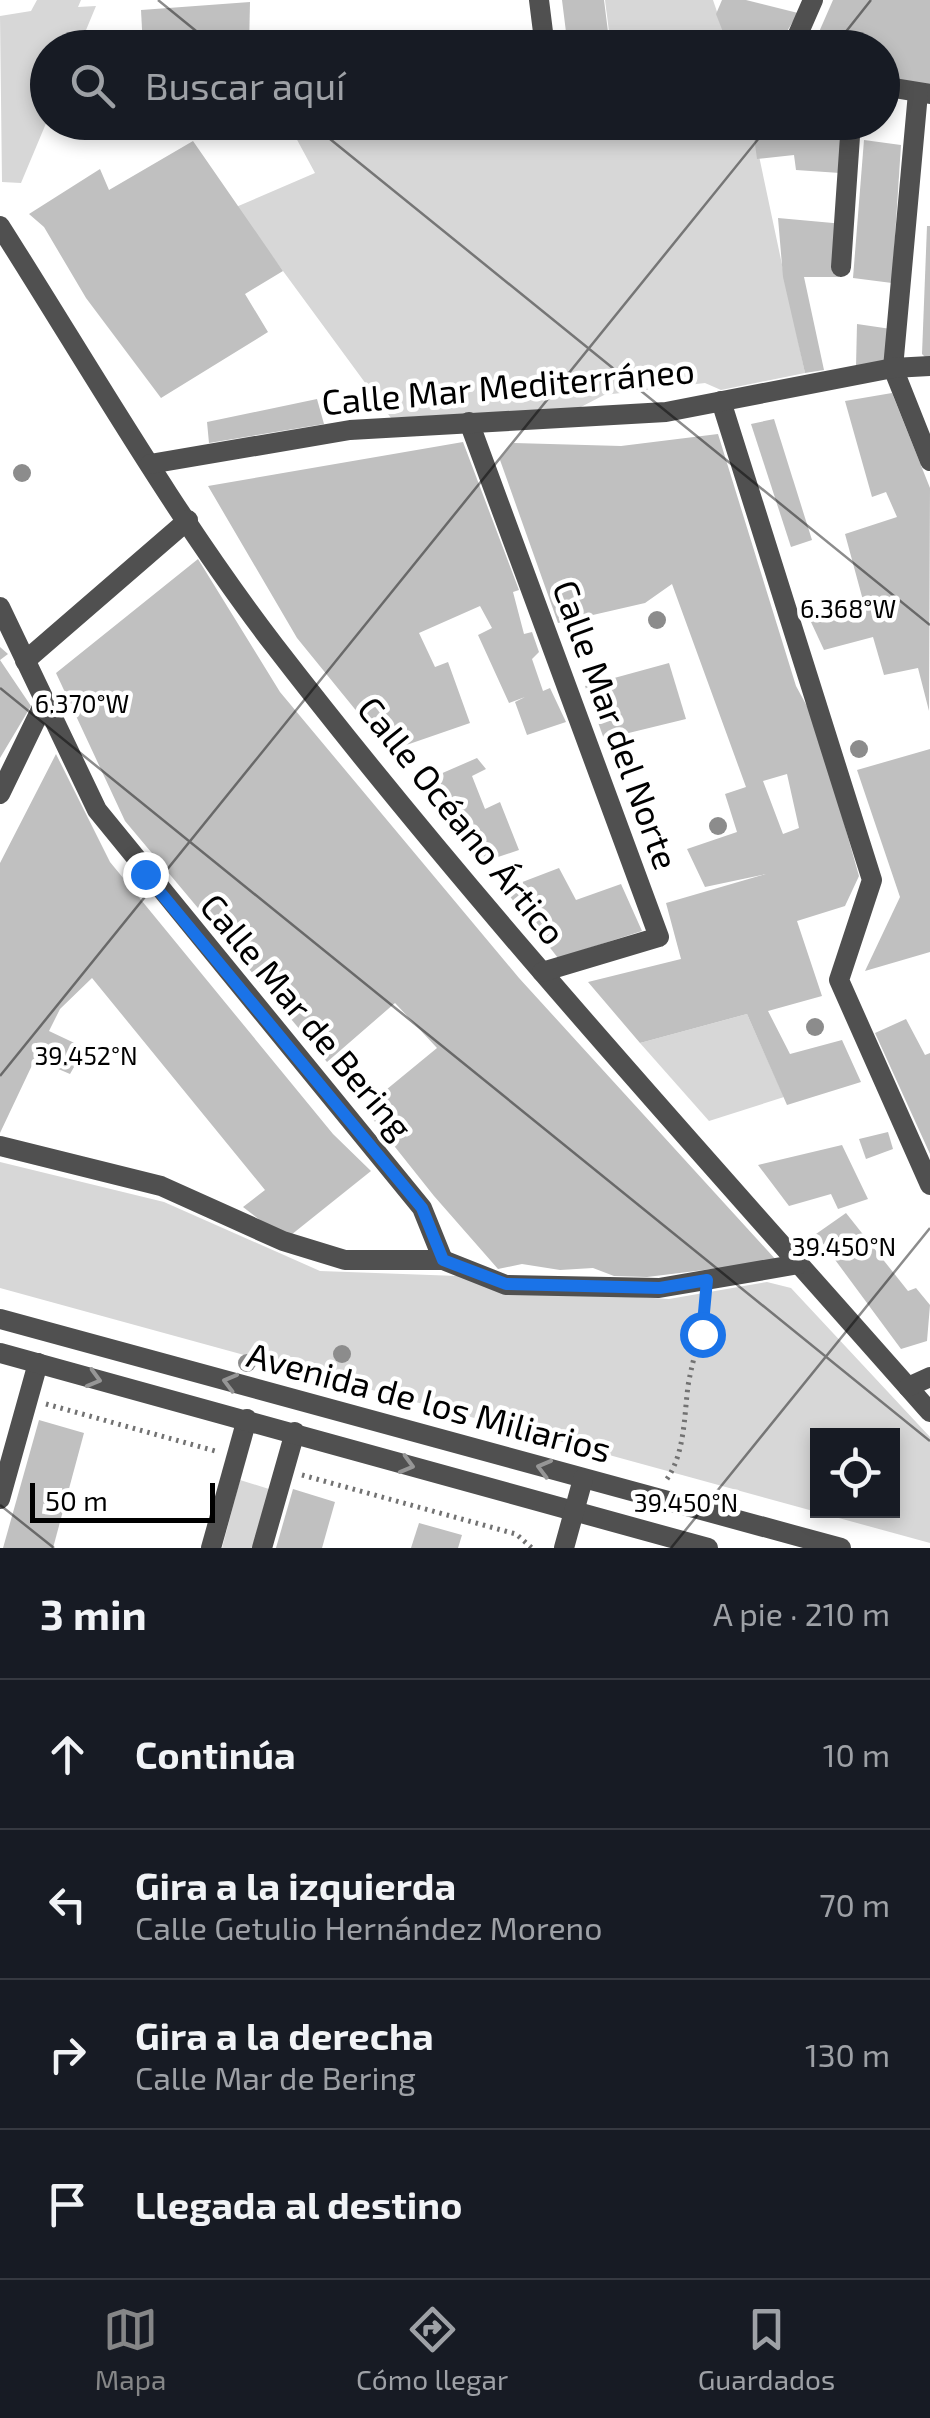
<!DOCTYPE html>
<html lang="es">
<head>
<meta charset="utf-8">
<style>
	:root { --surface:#171b24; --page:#20242c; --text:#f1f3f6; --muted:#9ea1a6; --line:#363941; --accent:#858687 }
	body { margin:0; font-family:"Exo 2",sans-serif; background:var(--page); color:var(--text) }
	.controls { position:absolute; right:30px; bottom:30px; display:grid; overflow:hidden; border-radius:0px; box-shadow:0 5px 15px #0003 }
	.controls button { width:90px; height:90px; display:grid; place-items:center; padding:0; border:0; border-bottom:2px solid var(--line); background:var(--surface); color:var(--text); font:50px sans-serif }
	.scale { position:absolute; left:30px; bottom:25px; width:185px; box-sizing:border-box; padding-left:10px; border:5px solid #000; border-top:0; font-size:28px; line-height:35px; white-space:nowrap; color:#000; -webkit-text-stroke:8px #fff; paint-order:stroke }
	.stop { position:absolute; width:30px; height:30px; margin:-22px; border:8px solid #1a73e8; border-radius:50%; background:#fff }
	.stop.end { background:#1a73e8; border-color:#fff; box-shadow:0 2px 10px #0008 }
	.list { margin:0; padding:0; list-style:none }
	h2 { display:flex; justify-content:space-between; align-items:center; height:130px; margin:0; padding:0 40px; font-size:42px }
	h2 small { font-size:32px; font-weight:400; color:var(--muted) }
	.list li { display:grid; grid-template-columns:65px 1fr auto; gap:30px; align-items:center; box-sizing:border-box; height:150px; padding:0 40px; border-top:2px solid var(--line) }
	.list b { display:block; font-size:38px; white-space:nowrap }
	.list p { margin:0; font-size:32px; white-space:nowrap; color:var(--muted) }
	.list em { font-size:32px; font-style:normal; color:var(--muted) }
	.icon { flex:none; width:55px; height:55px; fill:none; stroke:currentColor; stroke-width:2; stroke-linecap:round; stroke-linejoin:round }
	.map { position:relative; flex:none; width:930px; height:1548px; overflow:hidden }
	.search { position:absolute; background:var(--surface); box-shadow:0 5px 15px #0003; left:30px; right:30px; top:30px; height:110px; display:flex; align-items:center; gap:25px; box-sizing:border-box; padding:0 35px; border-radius:55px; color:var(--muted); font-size:38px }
	.sheet { height:730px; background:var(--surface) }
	nav { display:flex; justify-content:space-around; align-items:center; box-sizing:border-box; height:140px; border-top:2px solid var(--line); background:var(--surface); font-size:28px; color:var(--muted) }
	nav a { display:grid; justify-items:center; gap:5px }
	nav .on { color:var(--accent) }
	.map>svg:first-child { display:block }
</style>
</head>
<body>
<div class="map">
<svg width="930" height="1548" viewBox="0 0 930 1548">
	<rect width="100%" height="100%" fill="#fff"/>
	<!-- green -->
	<g fill="#d7d7d7" fill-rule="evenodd">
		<path d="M 37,0 L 81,0 L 78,7 L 96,6 L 79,47 L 48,48 L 47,121 L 21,183 L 2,182 L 0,16 L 31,11 Z"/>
		<path d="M 605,0 L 713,0 L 729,47 L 611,47 Z"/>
		<path d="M 288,123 L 752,123 L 805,373 L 721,390 L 705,383 L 604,395 L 579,408 L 391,418 L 236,207 L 315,173 Z"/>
		<path d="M 747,1014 L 784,1097 L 709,1121 L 640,1043 Z"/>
		<path d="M 0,1162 L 164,1202 L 320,1271 L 458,1276 L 554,1292 L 669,1299 L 767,1282 L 791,1288 L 930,1437 L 930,1543 L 0,1288 ZM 818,1436 L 892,1436 L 892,1510 L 818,1510 Z"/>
		<path d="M 240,1480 L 269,1489 L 252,1548 L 222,1548 Z"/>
	</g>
	<!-- building -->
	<g fill="#c0c0c0" fill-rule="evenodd">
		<path d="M 562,0 L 604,0 L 610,48 L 568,48 Z"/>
		<path d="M 722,0 L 746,0 L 798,13 L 777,48 L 740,48 L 728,45 L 716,14 Z"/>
		<path d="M 833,0 L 930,0 L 930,86 L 882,78 L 882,48 L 812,48 Z"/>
		<path d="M 250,2 L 249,48 L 143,48 L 141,10 Z"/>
		<path d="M 752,122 L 849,122 L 840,173 L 796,170 L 794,155 L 757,159 Z"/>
		<path d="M 864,140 L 901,145 L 892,283 L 853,278 Z"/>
		<path d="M 193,141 L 283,271 L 245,294 L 268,332 L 161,398 L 86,298 L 44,227 L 29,214 L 100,169 L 109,190 Z"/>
		<path d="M 778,218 L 844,224 L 839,277 L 804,277 L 824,370 L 805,373 L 783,277 Z"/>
		<path d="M 927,226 L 930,226 L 930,362 L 922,354 Z"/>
		<path d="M 857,324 L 891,329 L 889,362 L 856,367 Z"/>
		<path d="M 892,393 L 930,488 L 929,711 L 918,668 L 884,675 L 873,637 L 824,650 L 811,622 L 864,604 L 845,534 L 897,517 L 886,492 L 872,497 L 845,401 Z"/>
		<path d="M 317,399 L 324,424 L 209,443 L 207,422 Z"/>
		<path d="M 774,419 L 812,540 L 791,547 L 751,424 Z"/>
		<path d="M 718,434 L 796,686 L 815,721 L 859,876 L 845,906 L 797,921 L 822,996 L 768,1011 L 790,1054 L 842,1040 L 861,1082 L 787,1105 L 747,1014 L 640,1043 L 588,982 L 681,959 L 666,903 L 766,874 L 705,887 L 687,849 L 737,832 L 725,794 L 746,787 L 672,584 L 645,603 L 558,623 L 500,460 L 514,443 L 621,446 ZM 787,774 L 799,828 L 783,834 L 763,781 Z"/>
		<path d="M 463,442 L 519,590 L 513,592 L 524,634 L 532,632 L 539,652 L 532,659 L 543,691 L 550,688 L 566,722 L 527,735 L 515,702 L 525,697 L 509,703 L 478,635 L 492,628 L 480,606 L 419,633 L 435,667 L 448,662 L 470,723 L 389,751 L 297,638 L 208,486 Z"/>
		<path d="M 198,559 L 280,692 L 519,978 L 777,1261 L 647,1277 L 614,1276 L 593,1268 L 560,1270 L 522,1264 L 498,1269 L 434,1196 L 364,1108 L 437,1048 L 395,1003 L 327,1062 L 125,821 L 56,673 Z"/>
		<path d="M 0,647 L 8,654 L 0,660 L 31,706 L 0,758 Z"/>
		<path d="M 669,663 L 686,719 L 604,739 L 585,686 Z"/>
		<path d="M 930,749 L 930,952 L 865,971 L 900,897 L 857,770 Z"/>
		<path d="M 56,754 L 110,862 L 333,1134 L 371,1171 L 291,1235 L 270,1228 L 243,1207 L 265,1190 L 92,978 L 60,1009 L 49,1031 L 85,1048 L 70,1074 L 35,1059 L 0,1133 L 0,863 Z"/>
		<path d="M 477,758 L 486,769 L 472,776 L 485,809 L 500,802 L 519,850 L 486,861 L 464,817 L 452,822 L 431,778 Z"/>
		<path d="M 559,868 L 576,900 L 621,884 L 642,931 L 558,958 L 504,889 Z"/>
		<path d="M 906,1019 L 925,1055 L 930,1053 L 930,1154 L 875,1033 Z"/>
		<path d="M 888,1132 L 893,1149 L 866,1159 L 859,1139 Z"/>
		<path d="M 842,1145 L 868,1199 L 838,1209 L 831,1194 L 789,1206 L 758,1165 Z"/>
		<path d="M 846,1213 L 908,1291 L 916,1288 L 930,1305 L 927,1341 L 901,1349 L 816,1234 Z"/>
		<path d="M 39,1420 L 84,1433 L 53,1548 L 3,1548 Z"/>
		<path d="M 293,1489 L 335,1502 L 322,1548 L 276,1548 Z"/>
		<path d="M 419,1523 L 462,1535 L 458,1548 L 411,1548 Z"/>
	</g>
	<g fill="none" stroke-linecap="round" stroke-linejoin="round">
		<!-- path -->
		<g stroke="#727272" stroke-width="5" stroke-dasharray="2.5 5" stroke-linecap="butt">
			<path d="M 46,1404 L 219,1452"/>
			<path d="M 302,1475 L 516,1534 L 532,1548"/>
			<path d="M 667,1479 C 685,1452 684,1417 688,1386 C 693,1356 703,1331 704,1300"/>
		</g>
		<!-- pedestrian -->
		<g stroke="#505050" stroke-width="20">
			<path d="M 0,1499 L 38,1363"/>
			<path d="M 211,1548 L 247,1419"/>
			<path d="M 262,1548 L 295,1432"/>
		</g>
		<!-- minor -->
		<g stroke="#505050" stroke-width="20">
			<path d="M 539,0 L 545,48"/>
			<path d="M 792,48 L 813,0"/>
			<path d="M 882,86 L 930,94"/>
			<path d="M 918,93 L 893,368 L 930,461"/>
			<path d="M 0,226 C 89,366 173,513 274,645 C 479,911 708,1160 930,1412"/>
			<path d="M 841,267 L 851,122"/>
			<path d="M 721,401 L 872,880 L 839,980 L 930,1185"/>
			<path d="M 469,422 L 659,937 L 542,972"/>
			<path d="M 150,464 L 350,430 L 666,412 L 893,368 L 930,366"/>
			<path d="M 0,607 L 97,810 L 422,1208 L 443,1260"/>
			<path d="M 25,661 L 188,520"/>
			<path d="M 0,794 L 45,701"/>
			<path d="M 0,1146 L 161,1186 L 283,1241 L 345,1260 L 443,1260 L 506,1285 L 659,1288 L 799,1264"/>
			<path d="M 0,1319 L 841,1548"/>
			<path d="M 0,1353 L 708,1548"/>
			<path d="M 908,1387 L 930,1377"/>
			<path d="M 564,1548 L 583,1479"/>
		</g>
	</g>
	<!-- trees -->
	<g fill="#8c8c8c">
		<circle cx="22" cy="473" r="9"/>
		<circle cx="657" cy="620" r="9"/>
		<circle cx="859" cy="749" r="9"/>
		<circle cx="718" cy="826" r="9"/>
		<circle cx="815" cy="1027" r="9"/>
		<circle cx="342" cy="1354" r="9"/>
		<circle cx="247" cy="1363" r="9"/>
	</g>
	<!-- one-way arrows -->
	<defs><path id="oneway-chevron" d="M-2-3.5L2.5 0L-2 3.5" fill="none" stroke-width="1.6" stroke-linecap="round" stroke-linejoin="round" transform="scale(2.5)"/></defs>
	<g stroke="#969696">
		<use href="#oneway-chevron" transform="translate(94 1379) rotate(16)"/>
		<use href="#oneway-chevron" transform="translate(230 1382) rotate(-165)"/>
		<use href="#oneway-chevron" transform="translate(407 1465) rotate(16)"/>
		<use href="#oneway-chevron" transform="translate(544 1468) rotate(-165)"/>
	</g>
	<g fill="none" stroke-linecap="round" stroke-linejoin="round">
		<!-- route -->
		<path stroke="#1a73e8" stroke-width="12" d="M 145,874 L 422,1208 L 443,1260 L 506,1284 L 660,1288 L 707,1280 L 702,1334"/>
	</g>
	<!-- ticks -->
	<path fill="none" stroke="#000" stroke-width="2.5" stroke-opacity="0.45" d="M 158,0 L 217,48M 833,48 L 871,0M 309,122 L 930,625M 0,688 L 930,1441M 0,1076 L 772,122M 0,1505 L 54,1548M 671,1548 L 930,1228"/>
	<g text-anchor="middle" stroke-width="9" stroke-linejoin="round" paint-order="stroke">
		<!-- street labels -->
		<g font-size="35" fill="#000" stroke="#fff">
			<text transform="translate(508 387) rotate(-5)" y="12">Calle Mar Mediterráneo</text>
			<text transform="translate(615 725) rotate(70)" y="12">Calle Mar del Norte</text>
			<text transform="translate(461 821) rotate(51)" y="12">Calle Océano Ártico</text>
			<text transform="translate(306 1017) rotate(50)" y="12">Calle Mar de Bering</text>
			<text transform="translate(429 1403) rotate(15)" y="12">Avenida de los Miliarios</text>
		</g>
	</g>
	<g font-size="25" text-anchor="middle" fill="#000" stroke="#fff" stroke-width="9" stroke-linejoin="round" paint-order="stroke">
		<text x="848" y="618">6.368°W</text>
		<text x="82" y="713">6.370°W</text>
		<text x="86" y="1065">39.452°N</text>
		<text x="844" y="1256">39.450°N</text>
		<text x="686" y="1512">39.450°N</text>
	</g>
</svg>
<div class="controls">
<button><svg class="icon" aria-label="locate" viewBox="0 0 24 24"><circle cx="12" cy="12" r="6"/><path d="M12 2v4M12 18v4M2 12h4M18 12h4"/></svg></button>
</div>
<div class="scale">50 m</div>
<div class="stop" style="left:702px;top:1334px"></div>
<div class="stop end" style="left:145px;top:874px"></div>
<div class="search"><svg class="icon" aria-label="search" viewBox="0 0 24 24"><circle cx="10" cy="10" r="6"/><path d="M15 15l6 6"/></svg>Buscar aquí</div>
</div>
<section class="sheet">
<h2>3 min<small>A pie · 210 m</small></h2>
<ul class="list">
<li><svg class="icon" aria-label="ahead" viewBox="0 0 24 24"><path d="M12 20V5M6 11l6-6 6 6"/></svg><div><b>Continúa</b></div><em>10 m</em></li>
<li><svg class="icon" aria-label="left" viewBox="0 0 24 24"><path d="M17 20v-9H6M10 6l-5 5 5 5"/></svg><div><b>Gira a la izquierda</b><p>Calle Getulio Hernández Moreno</p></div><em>70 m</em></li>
<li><svg class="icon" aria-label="right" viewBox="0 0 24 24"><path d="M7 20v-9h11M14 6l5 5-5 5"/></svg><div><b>Gira a la derecha</b><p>Calle Mar de Bering</p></div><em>130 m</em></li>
<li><svg class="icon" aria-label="arrive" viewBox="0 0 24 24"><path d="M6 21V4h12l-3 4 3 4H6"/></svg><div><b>Llegada al destino</b></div></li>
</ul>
</section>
<nav>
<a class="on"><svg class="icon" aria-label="map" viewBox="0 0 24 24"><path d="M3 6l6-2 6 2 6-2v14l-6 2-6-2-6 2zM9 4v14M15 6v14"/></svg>Mapa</a>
<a><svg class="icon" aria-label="directions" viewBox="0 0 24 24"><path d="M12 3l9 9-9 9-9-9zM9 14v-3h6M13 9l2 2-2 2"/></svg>Cómo llegar</a>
<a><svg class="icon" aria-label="saved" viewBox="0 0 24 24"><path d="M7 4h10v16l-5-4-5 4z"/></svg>Guardados</a>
</nav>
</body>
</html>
